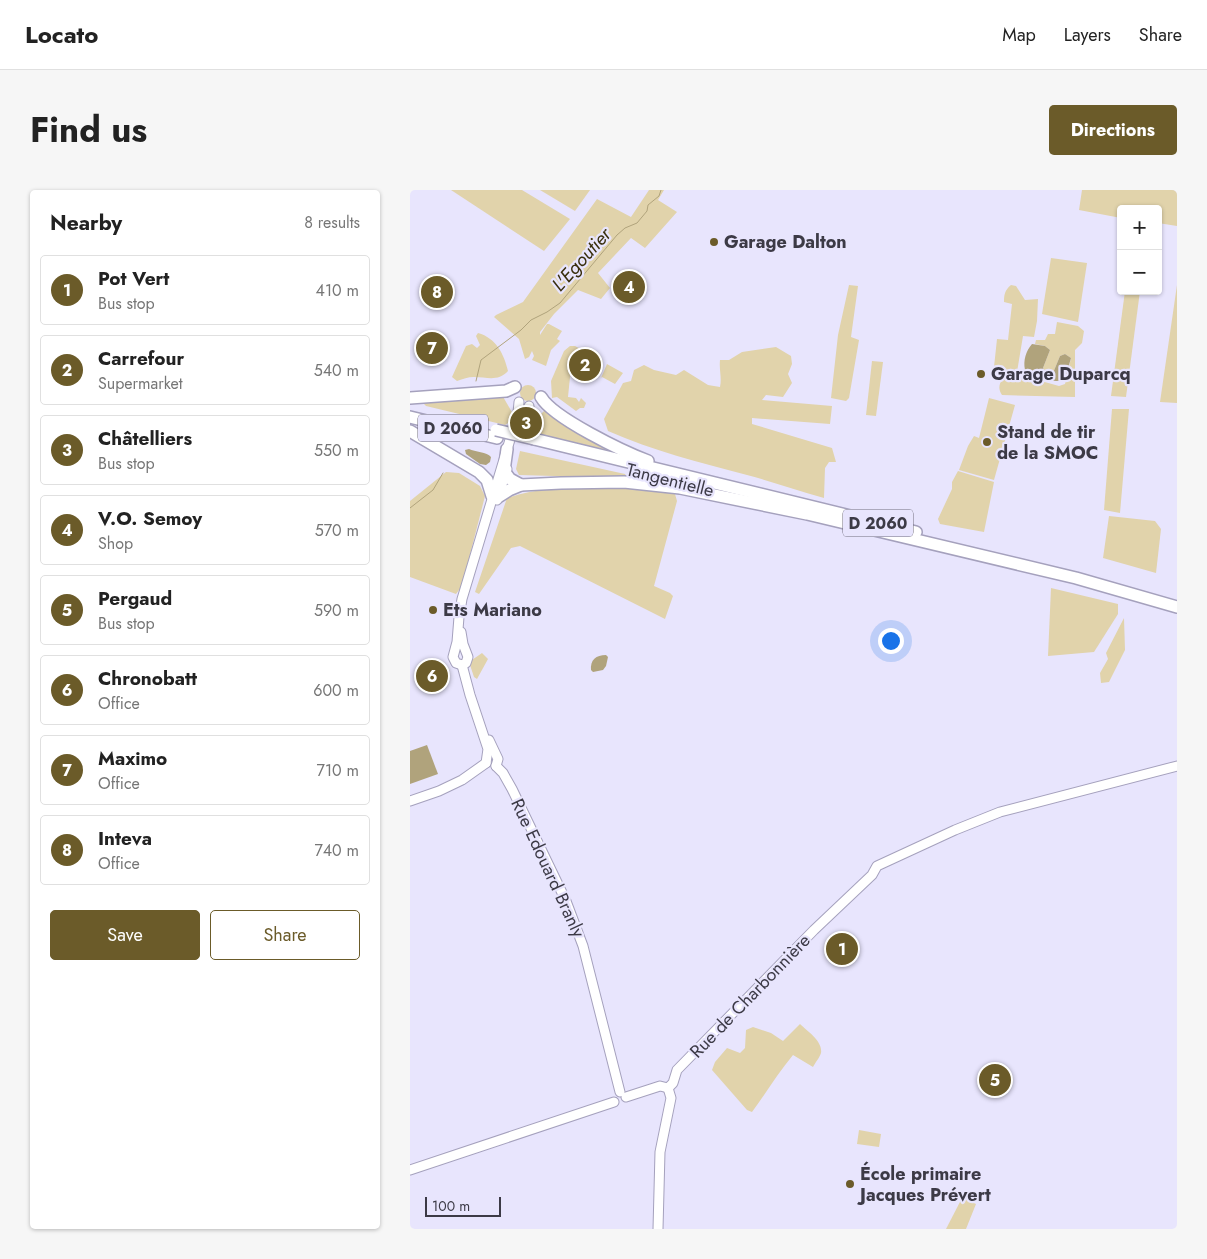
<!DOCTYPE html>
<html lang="en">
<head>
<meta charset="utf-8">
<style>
	:root { --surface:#fff; --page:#f6f6f6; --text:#222; --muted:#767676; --line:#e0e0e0; --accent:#6b5b29 }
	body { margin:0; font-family:Jost,sans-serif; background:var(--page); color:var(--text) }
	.controls { position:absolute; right:15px; top:15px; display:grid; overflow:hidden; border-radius:5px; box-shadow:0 1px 4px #0004 }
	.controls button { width:45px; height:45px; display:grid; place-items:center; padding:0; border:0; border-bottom:1px solid var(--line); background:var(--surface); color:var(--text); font:25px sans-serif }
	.scale { position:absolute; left:15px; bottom:12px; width:76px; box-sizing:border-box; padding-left:5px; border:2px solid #3c3a46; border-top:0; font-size:14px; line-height:18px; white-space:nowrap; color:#3c3a46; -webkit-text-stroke:4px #e8e5fd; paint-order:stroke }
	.you { position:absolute; left:480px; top:450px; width:18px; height:18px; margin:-12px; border:4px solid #fff; border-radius:50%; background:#1a73e8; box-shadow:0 0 0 8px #1a73e833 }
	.badge { display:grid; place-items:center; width:32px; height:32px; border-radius:50%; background:var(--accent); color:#fff; font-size:16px; font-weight:700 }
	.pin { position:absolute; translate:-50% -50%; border:2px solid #fff; box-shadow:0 1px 5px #0006 }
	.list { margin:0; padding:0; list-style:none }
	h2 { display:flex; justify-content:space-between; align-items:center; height:65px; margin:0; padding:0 20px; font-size:21px }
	h2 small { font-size:16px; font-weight:400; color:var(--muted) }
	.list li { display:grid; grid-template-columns:32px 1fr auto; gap:15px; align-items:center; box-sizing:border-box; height:70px; margin:0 10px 10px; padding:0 10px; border:1px solid var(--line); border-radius:5px }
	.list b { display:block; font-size:19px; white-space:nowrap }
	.list p { margin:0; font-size:16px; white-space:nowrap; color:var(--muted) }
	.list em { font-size:16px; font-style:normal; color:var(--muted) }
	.actions { display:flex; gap:10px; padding:15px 20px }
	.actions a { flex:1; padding:11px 0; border:1px solid var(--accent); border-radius:5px; text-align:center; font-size:18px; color:var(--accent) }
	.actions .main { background:var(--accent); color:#fff }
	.map { position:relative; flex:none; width:767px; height:1039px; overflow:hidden; border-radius:5px }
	header { display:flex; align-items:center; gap:30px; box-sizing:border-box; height:70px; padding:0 25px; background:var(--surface); border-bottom:1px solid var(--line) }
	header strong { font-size:24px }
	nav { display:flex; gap:28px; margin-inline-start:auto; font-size:18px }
	.intro { display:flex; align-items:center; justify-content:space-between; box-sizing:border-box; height:120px; padding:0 30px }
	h1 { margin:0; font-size:35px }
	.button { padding:12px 22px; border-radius:5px; background:var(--accent); color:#fff; font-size:18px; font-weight:700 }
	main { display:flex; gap:30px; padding:0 30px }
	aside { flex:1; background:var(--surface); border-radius:5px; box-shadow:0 1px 4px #0004 }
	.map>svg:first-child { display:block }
</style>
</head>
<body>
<header>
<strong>Locato</strong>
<nav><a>Map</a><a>Layers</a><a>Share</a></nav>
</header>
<div class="intro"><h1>Find us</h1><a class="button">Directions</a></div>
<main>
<aside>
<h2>Nearby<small>8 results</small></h2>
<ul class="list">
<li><span class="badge">1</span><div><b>Pot Vert</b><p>Bus stop</p></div><em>410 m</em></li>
<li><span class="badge">2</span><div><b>Carrefour</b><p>Supermarket</p></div><em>540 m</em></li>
<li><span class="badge">3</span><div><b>Châtelliers</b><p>Bus stop</p></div><em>550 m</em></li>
<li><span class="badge">4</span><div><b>V.O. Semoy</b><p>Shop</p></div><em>570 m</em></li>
<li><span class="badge">5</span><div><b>Pergaud</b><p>Bus stop</p></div><em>590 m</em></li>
<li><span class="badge">6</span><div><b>Chronobatt</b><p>Office</p></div><em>600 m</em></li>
<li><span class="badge">7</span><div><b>Maximo</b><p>Office</p></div><em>710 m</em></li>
<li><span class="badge">8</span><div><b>Inteva</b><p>Office</p></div><em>740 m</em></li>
</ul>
<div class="actions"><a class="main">Save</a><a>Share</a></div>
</aside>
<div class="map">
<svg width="767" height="1039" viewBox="0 0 767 1039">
	<rect width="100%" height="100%" fill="#e8e5fd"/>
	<!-- green -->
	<g fill="#e1d3ab">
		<path d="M 41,0 L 112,0 L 160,29 L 134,61 Z"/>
		<path d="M 130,0 L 180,0 L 165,21 Z"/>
		<path d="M 239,0 L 254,0 L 248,10 L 267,22 L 235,58 L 221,48 L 188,83 L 200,98 L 191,109 L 168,100 L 144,124 L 130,142 L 130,145 L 137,134 L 139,134 L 152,141 L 147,149 L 150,151 L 141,160 L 136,176 L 122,170 L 124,166 L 122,161 L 119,167 L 115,169 L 109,149 L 84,127 L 86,125 L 113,112 L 187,9 L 221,27 Z"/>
		<path d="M 672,0 L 767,0 L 767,36 L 748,33 L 748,19 L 711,19 L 711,28 L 669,20 Z"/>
		<path d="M 641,68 L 677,73 L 668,132 L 632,124 Z"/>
		<path d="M 439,95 L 448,96 L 441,147 L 449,150 L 439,208 L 436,211 L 421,208 L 428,145 Z"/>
		<path d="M 601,95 L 606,96 L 615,110 L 628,109 L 627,131 L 624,147 L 613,146 L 607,182 L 584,177 L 587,149 L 598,150 L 602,114 L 594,112 C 594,104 595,100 601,95 Z"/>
		<path d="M 767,95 L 767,213 L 750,212 Z"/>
		<path d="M 715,101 L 730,101 L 716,207 L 701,206 Z"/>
		<path d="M 647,132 L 668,136 L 674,141 L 672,153 L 665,160 L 665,207 L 592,205 C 588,199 589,195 592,189 L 598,188 L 599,182 L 649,196 L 655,194 L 661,168 L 655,164 L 650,166 L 643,183 C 638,184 635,183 633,178 L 640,160 L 635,156 L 625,154 L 626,150 L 635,150 L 638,144 L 645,144 Z"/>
		<path d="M 68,143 C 86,148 94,164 98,181 C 88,192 77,187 64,187 C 58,187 53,189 47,191 L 42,187 L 56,156 L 62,154 L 67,158 L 70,155 L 66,146 Z"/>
		<path d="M 160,156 L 165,156 L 193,171 L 188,178 L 190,173 L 185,170 L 181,175 L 180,174 L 181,171 L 172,166 L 169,170 L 166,169 L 166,165 L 162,167 L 158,207 L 166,208 L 169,212 L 171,208 L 176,213 L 174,218 L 170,218 L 166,221 L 147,207 L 142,208 L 141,191 L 154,161 Z"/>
		<path d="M 366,157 L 381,166 L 382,174 L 378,184 L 382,193 L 373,207 L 356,205 L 352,210 L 422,216 L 420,234 L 342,228 L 342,234 L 422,258 L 426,272 L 419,272 L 415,278 L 414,308 C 388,301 363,292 337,285 C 289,272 243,261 198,241 L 194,229 L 213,193 L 221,191 L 224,180 L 234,175 L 244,180 L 266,185 L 274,180 L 298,195 L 310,197 C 312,188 309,180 310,170 L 319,170 L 332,162 Z"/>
		<path d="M 462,171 L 473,172 L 466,226 L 456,225 Z"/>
		<path d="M 197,174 L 213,183 L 205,194 L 192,187 L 191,188 Z"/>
		<circle cx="118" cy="203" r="8"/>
		<path d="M 92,205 L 103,224 L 101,231 L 95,235 L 16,216 L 14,214 L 16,211 Z"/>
		<path d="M 579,208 L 605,215 L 584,290 L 549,280 L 558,256 L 564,246 L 569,248 Z"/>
		<path d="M 137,218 L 222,268 L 117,241 L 120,228 L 132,223 Z"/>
		<path d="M 702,219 L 719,219 L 710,323 L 694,320 Z"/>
		<path d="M 110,261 L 215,284 L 216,286 L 213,288 L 109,285 L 106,279 Z"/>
		<path d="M 548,281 L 584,292 L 574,342 L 530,334 L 528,329 L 542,299 L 542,292 Z"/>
		<path d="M 36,282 L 49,283 L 70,296 L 75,306 L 52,396 L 46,404 L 0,387 L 0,311 Z"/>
		<path d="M 186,296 L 229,298 L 265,304 L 267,311 L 244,396 L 260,403 L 263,406 L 255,429 L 110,356 L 101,358 L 69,404 L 65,402 L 97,308 C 126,298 155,298 186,296 Z"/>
		<path d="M 699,326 L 745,331 L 751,339 L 746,383 L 693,368 Z"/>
		<path d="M 641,398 L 708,414 L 708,424 L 684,462 L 638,466 Z"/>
		<path d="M 714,428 L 715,460 L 699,492 L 691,493 L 690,483 L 698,469 L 696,463 Z"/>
		<path d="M 72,463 L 78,469 L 67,489 L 64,487 L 59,472 Z"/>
		<path d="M 390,834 C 397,841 413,851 411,863 C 410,867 405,873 403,877 L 383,865 C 368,883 356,903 342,922 L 337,920 L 302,880 L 305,872 L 317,858 L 330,863 L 335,858 L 336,840 L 343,837 L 361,843 L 373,851 Z"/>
		<path d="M 449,940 L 471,944 L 469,957 L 447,954 Z"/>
		<path d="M 552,1008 L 566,1014 L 556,1039 L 536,1039 Z"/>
	</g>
	<!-- water -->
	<g fill="#b0a37c">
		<path d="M 622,154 L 635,156 L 640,160 L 633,178 C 635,183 638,184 643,183 L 650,166 L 655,164 L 661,168 L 655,189 C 645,195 624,186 615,180 C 613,170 616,161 622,154 Z"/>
		<path d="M 59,259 C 65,262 77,262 81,267 L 80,272 L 76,275 L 70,274 L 56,264 L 55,260 Z"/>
		<path d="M 196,465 L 198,467 L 196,476 L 193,480 L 183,482 L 181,480 C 180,470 186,465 196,465 Z"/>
		<path d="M 17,555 L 28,584 L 0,594 L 0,561 Z"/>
	</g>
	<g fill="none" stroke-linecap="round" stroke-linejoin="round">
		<!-- stream -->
		<g stroke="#b0a37c" stroke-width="1">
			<path d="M 66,191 L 71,170 L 111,140 L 121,130 L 137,122 L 150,113 L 207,45 L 215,38 L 227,33 L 237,21 L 238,15 L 249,6 L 251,0"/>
			<path d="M 0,318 L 23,300 L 33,283"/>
		</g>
		<defs>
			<g id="secondary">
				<path d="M 111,231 L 119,216"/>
				<path d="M 87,310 L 97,279"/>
				<path d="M 51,442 L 53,454 L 58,467 L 56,473 L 52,475"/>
				<path d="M 52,475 L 46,473 L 43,467 L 47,452 L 49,427 L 52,409 L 108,223 L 109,212"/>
				<path d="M 52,475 L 60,505 L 78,559 L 76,573"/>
				<path d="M 79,550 L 88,569 L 86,576"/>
				<path d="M 86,576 L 93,583 L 102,599 L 156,711 L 173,756 L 210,902"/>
				<path d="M 0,611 L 29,601 L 52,590 L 76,573"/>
				<path d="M 258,898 L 263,893 L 267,880 L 404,740 L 462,685 L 467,676 L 545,640 L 590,622 L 767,576"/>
				<path d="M 216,907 L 250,896 L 258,898"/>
				<path d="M 0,980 L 204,912"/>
				<path d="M 248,1039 L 250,962 L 261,908 L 258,898"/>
			</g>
			<g id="highway">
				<path d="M 131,207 C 143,228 214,262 238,271"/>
				<path d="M 0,208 L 96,201 L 105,197"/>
				<path d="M 0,227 L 87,248"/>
				<path d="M 0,241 L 69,282 L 77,290 L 82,306"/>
				<path d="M 124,249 L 506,342"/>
				<path d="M 97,259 L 94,281 L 100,289 L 111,295"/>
				<path d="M 88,307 L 99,300 L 111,295 L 151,293 L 214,292 L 270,298 L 397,324 L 666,388 L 767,417"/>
			</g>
		</defs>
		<!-- secondary casing -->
		<use href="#secondary" stroke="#a5a1bd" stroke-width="11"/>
		<!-- highway casing -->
		<use href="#highway" stroke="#a5a1bd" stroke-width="14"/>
		<!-- secondary -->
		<use href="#secondary" stroke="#fff" stroke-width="9"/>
		<!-- highway -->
		<use href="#highway" stroke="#fff" stroke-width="11"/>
		<defs>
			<path id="highway-bridge" d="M 86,240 L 124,249"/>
		</defs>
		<!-- highway-bridge casing -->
		<use href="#highway-bridge" stroke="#a5a1bd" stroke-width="14" stroke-linecap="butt"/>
		<!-- highway-bridge -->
		<use href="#highway-bridge" stroke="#fff" stroke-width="11"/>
	</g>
	<!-- markers -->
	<g fill="#6b5b29" stroke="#e8e5fd" stroke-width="2">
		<circle cx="304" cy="52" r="5"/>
		<circle cx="571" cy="184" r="5"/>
		<circle cx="577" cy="252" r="5"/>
		<circle cx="23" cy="420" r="5"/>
		<circle cx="440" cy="994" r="5"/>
	</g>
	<g text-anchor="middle" stroke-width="4.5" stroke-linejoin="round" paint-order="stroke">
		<!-- shield labels -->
		<g fill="#e8e5fd" stroke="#706d7d" stroke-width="1">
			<rect x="8" y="224.5" width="70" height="27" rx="4"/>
			<rect x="433" y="319.5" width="70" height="27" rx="4"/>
		</g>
		<g font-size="16" font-weight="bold" fill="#3c3a46">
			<text x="43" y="244">D 2060</text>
			<text x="468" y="339">D 2060</text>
		</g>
		<!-- poi labels -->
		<g font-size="18" font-weight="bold" fill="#3c3a46" stroke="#e8e5fd" text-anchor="start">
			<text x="314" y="58">Garage Dalton</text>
			<text x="581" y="190">Garage Duparcq</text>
			<text x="587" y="248">Stand de tir<tspan x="587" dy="21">de la SMOC</tspan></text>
			<text x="33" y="426">Ets Mariano</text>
			<text x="450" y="990">École primaire<tspan x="450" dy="21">Jacques Prévert</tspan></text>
		</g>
		<!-- street labels -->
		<g font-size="18" fill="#3c3a46" stroke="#e8e5fd">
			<text transform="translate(260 290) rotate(14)" y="6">Tangentielle</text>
			<text transform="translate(138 678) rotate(65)" y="6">Rue Edouard Branly</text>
			<text transform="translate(340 806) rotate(-46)" y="6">Rue de Charbonnière</text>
		</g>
		<!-- water labels -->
		<g font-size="19" font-style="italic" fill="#392f0d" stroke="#e8e5fd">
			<text transform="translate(171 69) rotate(-48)" y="7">L'Egoutier</text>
		</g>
	</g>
</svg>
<div class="controls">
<button>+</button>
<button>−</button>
</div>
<div class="scale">100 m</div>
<div class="you"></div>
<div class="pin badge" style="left:432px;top:759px">1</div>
<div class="pin badge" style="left:175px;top:175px">2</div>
<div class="pin badge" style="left:116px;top:233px">3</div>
<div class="pin badge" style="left:219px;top:97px">4</div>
<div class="pin badge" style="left:585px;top:890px">5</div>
<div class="pin badge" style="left:22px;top:486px">6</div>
<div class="pin badge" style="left:22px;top:158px">7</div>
<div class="pin badge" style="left:27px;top:102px">8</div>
</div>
</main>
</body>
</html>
